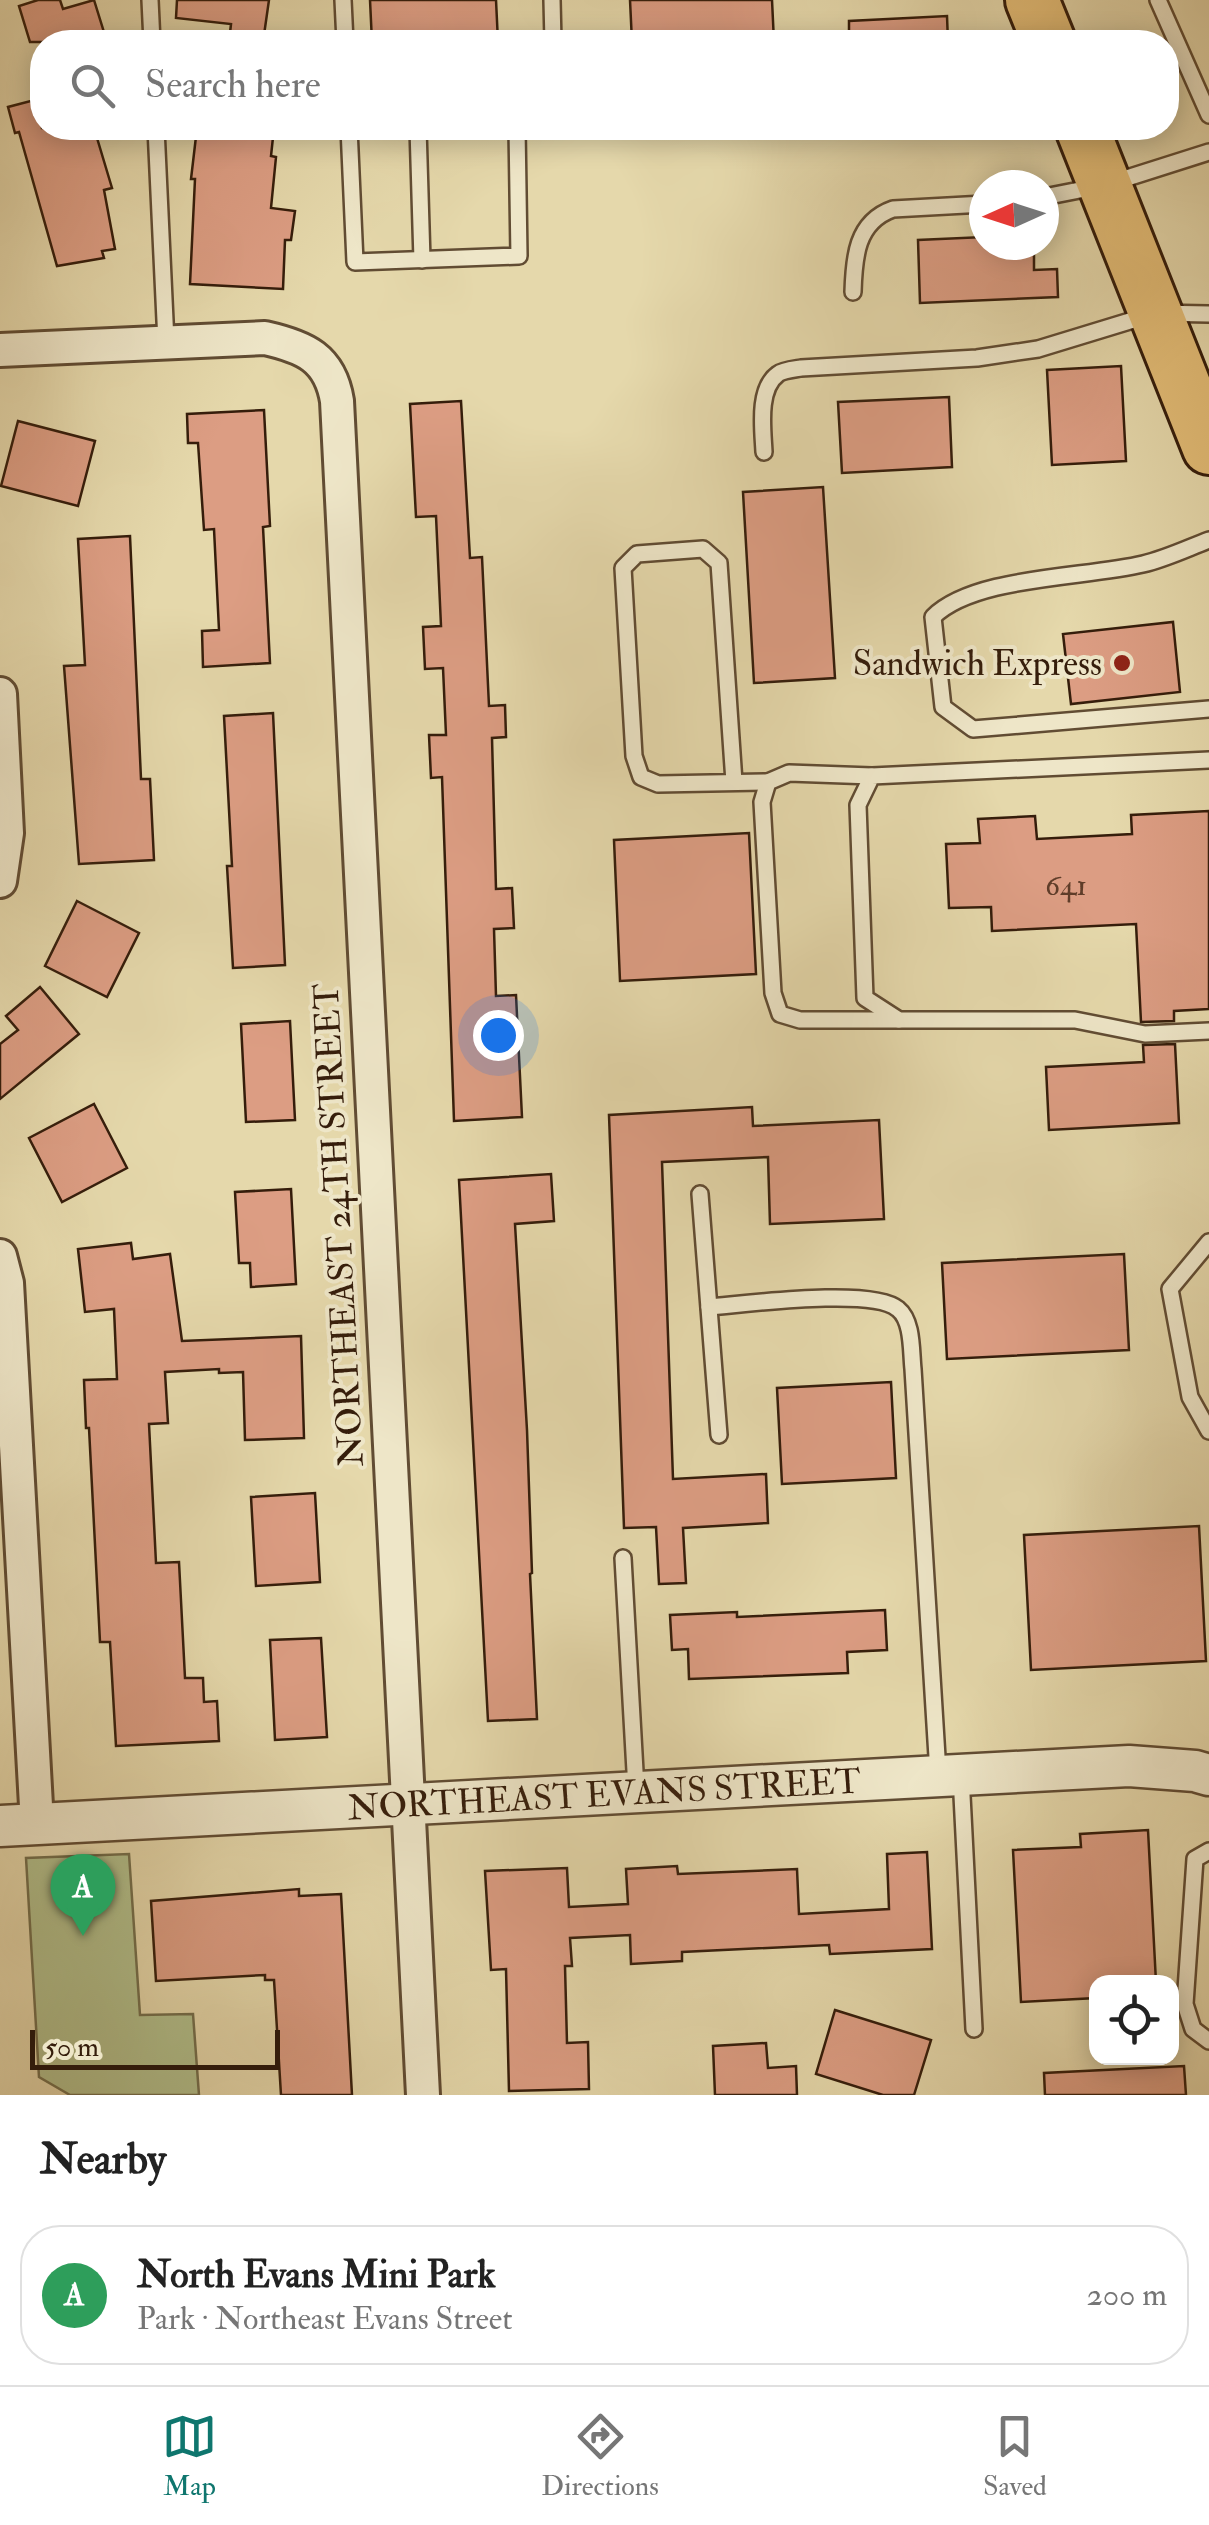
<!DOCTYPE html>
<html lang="en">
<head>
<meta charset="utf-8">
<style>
	:root { --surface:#fff; --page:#f2f2f2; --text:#222; --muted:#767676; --line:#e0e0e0; --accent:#0f766e }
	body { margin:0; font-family:"IM FELL Double Pica",serif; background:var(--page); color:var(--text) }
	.controls { position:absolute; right:30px; bottom:30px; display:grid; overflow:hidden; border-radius:20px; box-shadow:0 5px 25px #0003 }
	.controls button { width:90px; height:90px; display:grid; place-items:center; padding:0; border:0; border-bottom:2px solid var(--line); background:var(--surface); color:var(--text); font:50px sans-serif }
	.compass { position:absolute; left:969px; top:170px; width:90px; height:90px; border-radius:50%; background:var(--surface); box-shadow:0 5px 25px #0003; rotate:267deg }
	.scale { position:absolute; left:30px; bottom:25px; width:250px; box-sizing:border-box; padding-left:10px; border:5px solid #351d0b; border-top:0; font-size:28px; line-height:35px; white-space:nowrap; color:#351d0b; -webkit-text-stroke:8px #eee6c8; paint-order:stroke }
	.you { position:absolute; left:498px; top:1035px; width:35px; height:35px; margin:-25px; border:8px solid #fff; border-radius:50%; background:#1a73e8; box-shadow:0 0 0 15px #1a73e833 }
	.badge { display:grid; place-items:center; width:65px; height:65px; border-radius:50%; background:var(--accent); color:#fff; font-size:32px; font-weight:700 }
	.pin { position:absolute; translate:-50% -82px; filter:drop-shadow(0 2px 5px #0008) }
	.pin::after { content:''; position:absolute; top:52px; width:35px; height:30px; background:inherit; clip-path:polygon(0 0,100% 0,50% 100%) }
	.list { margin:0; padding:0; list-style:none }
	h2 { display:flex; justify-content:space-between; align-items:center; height:130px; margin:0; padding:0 40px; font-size:42px }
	h2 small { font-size:32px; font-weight:400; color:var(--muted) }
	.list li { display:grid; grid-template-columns:65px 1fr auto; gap:30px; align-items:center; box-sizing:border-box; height:140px; margin:0 20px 20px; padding:0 20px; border:2px solid var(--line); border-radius:40px }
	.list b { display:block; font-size:38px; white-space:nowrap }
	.list p { margin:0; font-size:32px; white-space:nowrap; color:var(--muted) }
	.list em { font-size:32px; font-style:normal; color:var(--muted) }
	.icon { flex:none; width:55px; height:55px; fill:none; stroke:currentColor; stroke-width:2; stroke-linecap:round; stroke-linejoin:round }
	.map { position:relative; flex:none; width:1209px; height:2095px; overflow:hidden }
	.search { position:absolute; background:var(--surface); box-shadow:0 5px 25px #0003; left:30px; right:30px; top:30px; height:110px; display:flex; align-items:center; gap:25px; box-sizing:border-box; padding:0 35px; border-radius:40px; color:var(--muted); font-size:38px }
	.sheet { height:290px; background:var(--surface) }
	nav { display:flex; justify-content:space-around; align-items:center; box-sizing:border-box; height:140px; border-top:2px solid var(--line); background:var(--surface); font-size:28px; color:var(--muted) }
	nav a { display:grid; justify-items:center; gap:5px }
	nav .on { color:var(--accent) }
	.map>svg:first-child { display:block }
</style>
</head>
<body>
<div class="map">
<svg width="1209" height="2095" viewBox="0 0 1209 2095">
	<rect width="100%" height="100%" fill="#e5d8ab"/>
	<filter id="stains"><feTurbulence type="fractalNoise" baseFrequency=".002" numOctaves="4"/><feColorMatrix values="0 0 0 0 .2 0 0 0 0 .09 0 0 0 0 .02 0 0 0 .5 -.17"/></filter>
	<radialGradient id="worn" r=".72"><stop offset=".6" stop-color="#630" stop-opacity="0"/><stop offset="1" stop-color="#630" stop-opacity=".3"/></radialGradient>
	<!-- green -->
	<path fill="#b1bf8c" stroke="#736e4c" stroke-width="2.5" d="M 129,1854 L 140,2015 L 193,2014 L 199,2095 L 70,2095 L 39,2077 L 26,1858 Z"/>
	<!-- building -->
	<g fill="#dc9d83" stroke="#351d0b" stroke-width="2.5">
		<path d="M 38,0 L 60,0 L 63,9 L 94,0 L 107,42 L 30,42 L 19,6 Z"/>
		<path d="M 177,0 L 269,0 L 263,42 L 229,42 L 231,24 L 176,18 Z"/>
		<path d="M 370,0 L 496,0 L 498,42 L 372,42 Z"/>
		<path d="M 630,0 L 772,0 L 774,42 L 632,42 Z"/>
		<path d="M 947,16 L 948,42 L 849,42 L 849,21 Z"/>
		<path d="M 42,98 L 42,128 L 94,128 L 112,188 L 104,190 L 115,249 L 102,251 L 104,258 L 57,266 L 19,132 L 15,133 L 8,107 Z"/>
		<path d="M 197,128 L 274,128 L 271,156 L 276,157 L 271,208 L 295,211 L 291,240 L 285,240 L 283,289 L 190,284 L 195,179 L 191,179 Z"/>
		<path d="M 984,237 L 984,245 L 1034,245 L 1034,270 L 1057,269 L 1058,297 L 920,303 L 918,240 Z"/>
		<path d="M 1121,366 L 1126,461 L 1052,465 L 1047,370 Z"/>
		<path d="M 949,397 L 952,467 L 842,473 L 838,402 Z"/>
		<path d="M 461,401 L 470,558 L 482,557 L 489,706 L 505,705 L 506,737 L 492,738 L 496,889 L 512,888 L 514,928 L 494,929 L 496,996 L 516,995 L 522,1117 L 454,1121 L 442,777 L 431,778 L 429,735 L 446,735 L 443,668 L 425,669 L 423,627 L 441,626 L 436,516 L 416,517 L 410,404 Z"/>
		<path d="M 264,410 L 270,526 L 263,527 L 270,663 L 203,667 L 202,631 L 219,630 L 214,529 L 204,530 L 198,443 L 188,443 L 187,414 Z"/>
		<path d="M 18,421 L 95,441 L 78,506 L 1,486 Z"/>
		<path d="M 823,487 L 835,678 L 754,683 L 743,492 Z"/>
		<path d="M 130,536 L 141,779 L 150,779 L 154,860 L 79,864 L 64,666 L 85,665 L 78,539 Z"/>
		<path d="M 1173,622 L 1180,692 L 1071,704 L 1063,634 Z"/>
		<path d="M 273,713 L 285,965 L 233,968 L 227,866 L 232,866 L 224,716 Z"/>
		<path d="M 1209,811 L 1209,1009 L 1174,1011 L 1174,1021 L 1141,1022 L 1136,924 L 992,931 L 991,907 L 949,908 L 946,844 L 980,843 L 978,819 L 1035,816 L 1037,839 L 1132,834 L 1131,815 Z"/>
		<path d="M 749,833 L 756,974 L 620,981 L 614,840 Z"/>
		<path d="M 77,901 L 139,933 L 107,997 L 45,966 Z"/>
		<path d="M 40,987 L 79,1034 L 0,1099 L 0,1044 L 18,1030 L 6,1016 Z"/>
		<path d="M 290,1021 L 295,1120 L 246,1122 L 241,1024 Z"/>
		<path d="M 1175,1044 L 1179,1123 L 1049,1130 L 1046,1067 L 1144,1062 L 1143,1045 Z"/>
		<path d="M 94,1104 L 127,1168 L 62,1202 L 29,1138 Z"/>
		<path d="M 752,1107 L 753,1126 L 879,1120 L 884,1219 L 770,1224 L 768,1157 L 662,1162 L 673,1479 L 766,1474 L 768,1523 L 683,1528 L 686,1583 L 659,1584 L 656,1527 L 624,1528 L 609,1115 Z"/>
		<path d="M 551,1174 L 554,1221 L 515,1224 L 527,1430 L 532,1573 L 530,1574 L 537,1719 L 488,1721 L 459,1180 Z"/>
		<path d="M 291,1189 L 296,1284 L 251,1287 L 250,1263 L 239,1263 L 235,1192 Z"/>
		<path d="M 131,1243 L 133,1259 L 170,1254 L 182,1341 L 301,1336 L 304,1438 L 245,1440 L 243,1372 L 219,1373 L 219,1369 L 165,1372 L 168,1423 L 149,1424 L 156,1563 L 179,1562 L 185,1678 L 203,1678 L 204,1702 L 217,1701 L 219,1741 L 116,1746 L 110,1642 L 100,1642 L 89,1428 L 86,1428 L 84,1380 L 117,1379 L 114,1309 L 85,1312 L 78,1249 Z"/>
		<path d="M 1124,1254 L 1129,1350 L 947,1359 L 942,1263 Z"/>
		<path d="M 891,1382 L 896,1478 L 782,1484 L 777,1388 Z"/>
		<path d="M 315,1493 L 320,1582 L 256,1586 L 251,1497 Z"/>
		<path d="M 1199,1526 L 1206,1661 L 1031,1670 L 1024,1535 Z"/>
		<path d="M 885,1610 L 887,1650 L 847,1652 L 848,1673 L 689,1679 L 688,1649 L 672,1650 L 670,1615 L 737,1612 L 737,1617 Z"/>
		<path d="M 321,1638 L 327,1737 L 275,1740 L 270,1640 Z"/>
		<path d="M 1148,1830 L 1156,1982 L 1096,1982 L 1096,1998 L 1021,2002 L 1013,1850 L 1081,1847 L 1080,1834 Z"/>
		<path d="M 927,1852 L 932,1949 L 830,1954 L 829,1945 L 682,1952 L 682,1961 L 631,1964 L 630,1935 L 570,1938 L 572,1966 L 565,1966 L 567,2043 L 588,2042 L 589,2089 L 509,2091 L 506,1969 L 491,1970 L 485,1871 L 567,1868 L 569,1907 L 628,1904 L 626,1869 L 677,1866 L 678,1874 L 797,1869 L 799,1914 L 889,1909 L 887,1854 Z"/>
		<path d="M 299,1889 L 299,1896 L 341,1894 L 352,2095 L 281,2095 L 274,1980 L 265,1980 L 265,1975 L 156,1981 L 151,1901 Z"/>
		<path d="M 835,2010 L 931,2040 L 914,2095 L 883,2095 L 816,2074 Z"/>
		<path d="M 766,2043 L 768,2068 L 796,2066 L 797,2095 L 715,2095 L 713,2046 Z"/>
		<path d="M 1184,2066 L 1186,2095 L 1045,2095 L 1044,2073 Z"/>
	</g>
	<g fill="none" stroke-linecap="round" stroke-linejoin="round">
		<defs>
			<g id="service">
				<path d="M 150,0 L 152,42"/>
				<path d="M 343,0 L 345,42"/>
				<path d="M 552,0 L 553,42"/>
				<path d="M 1158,0 L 1209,115"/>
				<path d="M 156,128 L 166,342"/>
				<path d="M 349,128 L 355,262 L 519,256 L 517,128"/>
				<path d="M 418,128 L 422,260"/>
				<path d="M 1044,197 L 1105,185 L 1209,152"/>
				<path d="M 853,292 C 854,258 856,222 893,209 L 984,204"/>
				<path d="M 764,452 C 763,430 757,389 778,374 C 783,370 795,369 801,368 L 977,358 L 1038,349 L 1156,313 L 1209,314"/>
				<path d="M 1209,540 C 1188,548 1165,559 1143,564 C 1085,578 974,576 933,617 L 943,707 L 973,729 L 1209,709"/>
				<path d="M 1209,760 L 872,776 L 858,805 L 865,998 L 899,1020 L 1075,1020 L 1145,1034 L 1209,1031"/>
				<path d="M 872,776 L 789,773 L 768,782 L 762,802 L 773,993 L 780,1014 L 800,1020 L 899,1020"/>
				<path d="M 734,782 L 719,563 L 703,549 L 637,554 L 623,568 L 634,756 L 641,777 L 658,784 L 768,782"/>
				<path d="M 700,1194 L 719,1435"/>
				<path d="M 1209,1242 L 1170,1289 L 1190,1397 L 1209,1431"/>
				<path d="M 709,1307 C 746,1304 873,1287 898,1309 C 913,1321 911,1351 913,1369 L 938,1773"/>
				<path d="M 623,1558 L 636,1789"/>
				<path d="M 961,1776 L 974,2029"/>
				<path d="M 1209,1851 L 1195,1859 L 1185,2004 L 1193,2029 L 1209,2041"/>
			</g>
			<g id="minor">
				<path d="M 0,350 L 265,338 C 305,347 330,358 337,401 L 423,2095"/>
				<path d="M 0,694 L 7,833 L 0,881"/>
				<path d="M 0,1256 L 7,1283 L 37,1824"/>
			</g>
			<g id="tertiary">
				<path id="s1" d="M 0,1826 L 1129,1766 L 1195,1771 L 1209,1775"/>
			</g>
			<g id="trunk">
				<path d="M 1032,0 L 1049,42"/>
				<path d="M 1082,128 L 1209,448"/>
			</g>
		</defs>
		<!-- service casing -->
		<use href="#service" stroke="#614c33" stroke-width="20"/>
		<!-- minor casing -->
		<use href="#minor" stroke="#614c33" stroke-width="38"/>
		<!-- tertiary casing -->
		<use href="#tertiary" stroke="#614c33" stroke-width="45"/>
		<!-- trunk casing -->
		<use href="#trunk" stroke="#351d0b" stroke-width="58"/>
		<!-- service -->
		<use href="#service" stroke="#eee6c8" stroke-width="15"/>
		<!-- minor -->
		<use href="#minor" stroke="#eee6c8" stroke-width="32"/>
		<!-- tertiary -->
		<use href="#tertiary" stroke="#eee6c8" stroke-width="40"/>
		<!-- trunk -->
		<use href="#trunk" stroke="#e2bc76" stroke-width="52"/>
	</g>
	<!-- markers -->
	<circle fill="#8f2418" stroke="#eee6c8" stroke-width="4" cx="1122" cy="663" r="10"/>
	<g text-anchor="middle" stroke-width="8" stroke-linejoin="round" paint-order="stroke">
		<!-- number labels -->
		<g font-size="30" fill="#5f3d29">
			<text x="1066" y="895">641</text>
		</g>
		<!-- poi labels -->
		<g font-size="35" fill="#351d0b" stroke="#eee6c8" text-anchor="end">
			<text x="1102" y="675">Sandwich Express</text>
		</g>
		<!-- street labels -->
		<g font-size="35" fill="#351d0b" stroke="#eee6c8">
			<text transform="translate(338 1225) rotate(-93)" y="12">NORTHEAST 24TH STREET</text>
			<text dy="12" stroke="none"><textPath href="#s1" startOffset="605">NORTHEAST EVANS STREET</textPath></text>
		</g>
	</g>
	<rect width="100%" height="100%" filter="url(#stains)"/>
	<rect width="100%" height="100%" fill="url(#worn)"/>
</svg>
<div class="controls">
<button><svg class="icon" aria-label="locate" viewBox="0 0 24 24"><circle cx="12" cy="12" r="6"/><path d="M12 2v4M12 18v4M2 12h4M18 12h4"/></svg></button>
</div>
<svg class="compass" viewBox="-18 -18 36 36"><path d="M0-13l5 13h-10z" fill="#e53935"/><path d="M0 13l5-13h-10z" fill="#767676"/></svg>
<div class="scale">50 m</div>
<div class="you"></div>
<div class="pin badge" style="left:83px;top:1936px;background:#2e9e5b">A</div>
<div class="search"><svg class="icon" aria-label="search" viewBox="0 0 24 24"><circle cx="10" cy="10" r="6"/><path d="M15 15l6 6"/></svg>Search here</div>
</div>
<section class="sheet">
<h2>Nearby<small></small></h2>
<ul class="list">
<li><span class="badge" style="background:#2e9e5b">A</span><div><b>North Evans Mini Park</b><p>Park · Northeast Evans Street</p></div><em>200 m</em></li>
</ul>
</section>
<nav>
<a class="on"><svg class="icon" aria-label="map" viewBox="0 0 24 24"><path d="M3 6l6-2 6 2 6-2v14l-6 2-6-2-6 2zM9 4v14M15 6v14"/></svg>Map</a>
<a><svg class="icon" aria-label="directions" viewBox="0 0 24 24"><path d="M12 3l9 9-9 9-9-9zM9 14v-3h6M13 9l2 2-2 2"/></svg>Directions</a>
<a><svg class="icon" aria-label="saved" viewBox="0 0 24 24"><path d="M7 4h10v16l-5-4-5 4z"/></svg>Saved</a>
</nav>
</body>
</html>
